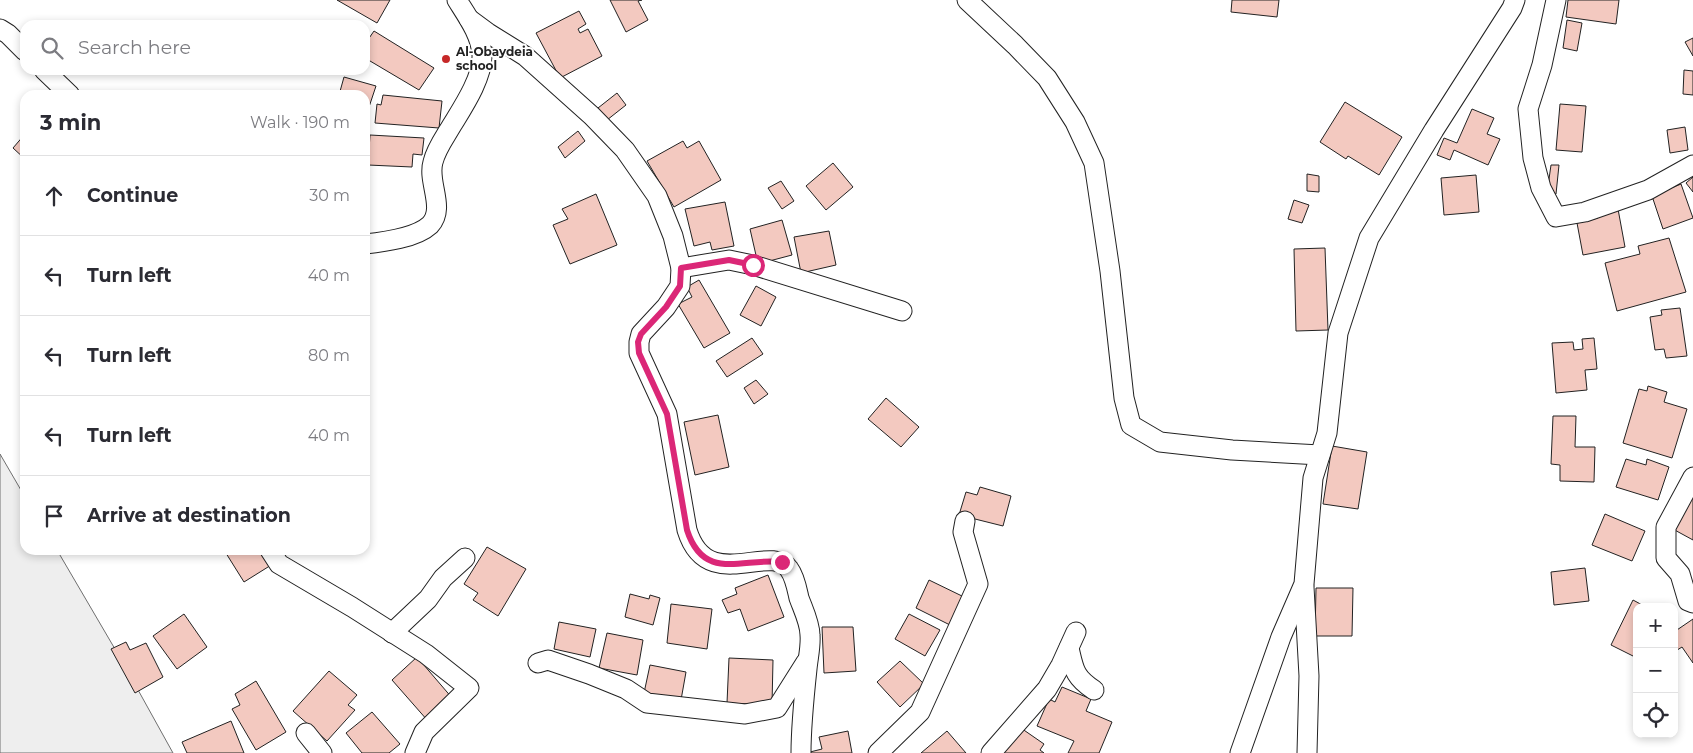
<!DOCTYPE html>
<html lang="en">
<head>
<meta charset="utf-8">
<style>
	:root { --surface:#fff; --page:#f7f7f7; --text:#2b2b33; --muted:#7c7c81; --line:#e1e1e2 }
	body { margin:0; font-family:Montserrat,sans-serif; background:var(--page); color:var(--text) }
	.controls { position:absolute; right:15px; bottom:15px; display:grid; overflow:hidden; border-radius:10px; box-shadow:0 2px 8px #0003 }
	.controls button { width:45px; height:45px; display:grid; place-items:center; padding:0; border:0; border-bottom:1px solid var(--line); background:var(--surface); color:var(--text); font:25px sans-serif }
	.stop { position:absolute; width:15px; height:15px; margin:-11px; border:4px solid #db2777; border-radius:50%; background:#fff }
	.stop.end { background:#db2777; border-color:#fff; box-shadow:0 1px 5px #0008 }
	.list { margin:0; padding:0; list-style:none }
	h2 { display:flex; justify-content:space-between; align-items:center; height:65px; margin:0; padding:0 20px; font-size:21px }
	h2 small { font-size:16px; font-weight:400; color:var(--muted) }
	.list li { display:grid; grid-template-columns:32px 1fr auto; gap:15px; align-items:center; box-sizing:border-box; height:80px; padding:0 20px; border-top:1px solid var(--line) }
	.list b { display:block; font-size:19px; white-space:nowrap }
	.list em { font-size:16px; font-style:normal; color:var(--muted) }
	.icon { flex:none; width:28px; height:28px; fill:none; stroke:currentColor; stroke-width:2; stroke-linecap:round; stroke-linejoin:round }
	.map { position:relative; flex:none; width:1693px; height:753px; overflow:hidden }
	.search { position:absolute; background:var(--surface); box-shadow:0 2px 8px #0003; left:20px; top:20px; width:350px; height:55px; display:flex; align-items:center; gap:12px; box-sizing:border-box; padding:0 18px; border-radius:15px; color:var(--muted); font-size:19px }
	.panel { position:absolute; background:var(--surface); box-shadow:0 2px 8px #0003; left:20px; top:90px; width:350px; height:465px; border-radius:15px }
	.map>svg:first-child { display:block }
</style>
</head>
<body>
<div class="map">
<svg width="1693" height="753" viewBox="0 0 1693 753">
	<rect width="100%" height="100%" fill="#fff"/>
	<!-- green -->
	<path fill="#eee" stroke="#6f6f6f" d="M 0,454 L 25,497 L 25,550 L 57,550 L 122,661 L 173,753 L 0,753 Z"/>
	<!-- building -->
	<g fill="#f3c9c0" stroke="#222">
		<path d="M 337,0 L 390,0 L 377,23 Z"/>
		<path d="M 610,0 L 642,0 L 638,1 L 648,20 L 626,32 Z"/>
		<path d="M 1232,0 L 1279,0 L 1277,17 L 1231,12 Z"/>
		<path d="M 1568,0 L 1619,0 L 1616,24 L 1566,17 Z"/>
		<path d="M 579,11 L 586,24 L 578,29 L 580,33 L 588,29 L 602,56 L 560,78 L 536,33 Z"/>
		<path d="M 1567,20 L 1582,23 L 1577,51 L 1563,48 Z"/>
		<path d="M 374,31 L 434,68 L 419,90 L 365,58 L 365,44 Z"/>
		<path d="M 1693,38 L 1693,56 L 1685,42 Z"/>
		<path d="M 1684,70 L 1693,71 L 1693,95 L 1683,94 Z"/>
		<path d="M 344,77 L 376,86 L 366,116 L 365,116 L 365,95 L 339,95 Z"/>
		<path d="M 617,93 L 626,105 L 607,120 L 598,108 Z"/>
		<path d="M 383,95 L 442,101 L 439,128 L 375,123 L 377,104 L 381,105 Z"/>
		<path d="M 1345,102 L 1402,137 L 1379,175 L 1348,156 L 1346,159 L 1320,142 Z"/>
		<path d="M 1560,104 L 1586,106 L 1582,152 L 1556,150 Z"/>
		<path d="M 1472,109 L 1494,118 L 1487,134 L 1500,139 L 1488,165 L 1454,150 L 1450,160 L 1437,155 L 1444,138 L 1457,143 Z"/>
		<path d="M 1685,127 L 1688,150 L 1670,153 L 1667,130 Z"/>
		<path d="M 578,131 L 585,141 L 565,158 L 558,147 Z"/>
		<path d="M 25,134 L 25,159 L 13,148 Z"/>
		<path d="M 370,135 L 424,138 L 422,155 L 413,154 L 412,167 L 368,165 Z"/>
		<path d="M 683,141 L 687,148 L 699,141 L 721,180 L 674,207 L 647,161 Z"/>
		<path d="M 833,163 L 853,187 L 826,210 L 806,186 Z"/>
		<path d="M 1551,165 L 1559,165 L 1556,194 L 1547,193 Z"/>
		<path d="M 1307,174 L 1319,176 L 1319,192 L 1307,191 Z"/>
		<path d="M 1476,175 L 1479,212 L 1444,215 L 1441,178 Z"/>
		<path d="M 1693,177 L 1693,192 L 1686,183 Z"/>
		<path d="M 781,181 L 794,201 L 782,209 L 768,188 Z"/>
		<path d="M 1681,184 L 1693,218 L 1663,229 L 1652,196 Z"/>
		<path d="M 596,194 L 617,245 L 570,264 L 553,225 L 568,219 L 562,209 Z"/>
		<path d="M 1294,200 L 1309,205 L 1302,223 L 1288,219 Z"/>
		<path d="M 725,202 L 734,246 L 712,250 L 710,242 L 694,246 L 685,209 Z"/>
		<path d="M 1618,209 L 1625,247 L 1583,255 L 1577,223 L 1598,218 L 1597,214 Z"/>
		<path d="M 782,220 L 792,255 L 758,264 L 750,229 Z"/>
		<path d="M 829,231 L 836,265 L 801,273 L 794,237 Z"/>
		<path d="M 1669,238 L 1686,292 L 1617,311 L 1605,263 L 1640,254 L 1638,246 Z"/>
		<path d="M 1325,248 L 1328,330 L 1296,331 L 1294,249 Z"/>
		<path d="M 699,280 L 730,333 L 704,348 L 678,304 L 692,297 L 687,287 Z"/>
		<path d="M 756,286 L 776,297 L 761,326 L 740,315 Z"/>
		<path d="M 1680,308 L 1687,356 L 1666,358 L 1664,349 L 1655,350 L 1650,317 L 1662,315 L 1661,310 Z"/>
		<path d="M 752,338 L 763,354 L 727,377 L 716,361 Z"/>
		<path d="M 1594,338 L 1597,369 L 1585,370 L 1587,390 L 1556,393 L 1552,343 L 1573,342 L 1574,350 L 1583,349 L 1582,339 Z"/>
		<path d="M 756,380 L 768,394 L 754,404 L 744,388 Z"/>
		<path d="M 1648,386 L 1667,392 L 1664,402 L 1687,409 L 1672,458 L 1623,443 L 1639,389 L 1647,391 Z"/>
		<path d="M 886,398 L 919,427 L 901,447 L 868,419 Z"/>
		<path d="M 718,415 L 729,467 L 695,475 L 684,422 Z"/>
		<path d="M 1553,416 L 1576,416 L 1575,447 L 1595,447 L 1594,482 L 1560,481 L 1560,465 L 1551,464 Z"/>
		<path d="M 1332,446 L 1367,452 L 1358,509 L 1323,504 Z"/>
		<path d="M 1626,459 L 1646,465 L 1647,459 L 1669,467 L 1658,500 L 1616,487 Z"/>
		<path d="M 980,487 L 1011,496 L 1003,526 L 959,515 L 966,492 L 977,495 Z"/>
		<path d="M 1693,493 L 1693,540 L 1671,528 Z"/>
		<path d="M 1605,514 L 1645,531 L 1632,561 L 1592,545 Z"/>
		<path d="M 487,547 L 526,569 L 498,616 L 473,600 L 478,593 L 464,584 Z"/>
		<path d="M 224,550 L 269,550 L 276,562 L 244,582 Z"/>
		<path d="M 1585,568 L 1589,601 L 1554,605 L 1551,572 Z"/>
		<path d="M 768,575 L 784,617 L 748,631 L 740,609 L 728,613 L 722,600 L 737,594 L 735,588 Z"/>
		<path d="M 929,580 L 964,597 L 950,625 L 916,608 Z"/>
		<path d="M 1316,588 L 1353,588 L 1352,636 L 1315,636 Z"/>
		<path d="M 630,594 L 649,599 L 650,595 L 660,598 L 653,625 L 625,617 Z"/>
		<path d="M 1633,600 L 1646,607 L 1637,607 L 1637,658 L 1611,645 Z"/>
		<path d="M 671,604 L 712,609 L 707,649 L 667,643 Z"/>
		<path d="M 184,614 L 207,647 L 177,669 L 153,636 Z"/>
		<path d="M 909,614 L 940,630 L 925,656 L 895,639 Z"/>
		<path d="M 1693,619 L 1693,663 L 1682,647 L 1674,652 L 1674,632 Z"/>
		<path d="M 559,622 L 596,629 L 590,657 L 554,649 Z"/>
		<path d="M 822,627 L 853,627 L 856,671 L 824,673 Z"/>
		<path d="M 607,633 L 643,640 L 637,675 L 599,668 Z"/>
		<path d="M 126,642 L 130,650 L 146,643 L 163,677 L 135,693 L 111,649 Z"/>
		<path d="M 417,657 L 453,699 L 428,721 L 392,680 Z"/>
		<path d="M 729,658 L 773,660 L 772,705 L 727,703 Z"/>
		<path d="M 900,661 L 924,684 L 900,707 L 877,682 Z"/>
		<path d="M 650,665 L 686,672 L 681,700 L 644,693 Z"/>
		<path d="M 329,671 L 357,695 L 348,705 L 355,710 L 327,741 L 293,711 Z"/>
		<path d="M 256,681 L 286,732 L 256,750 L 232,709 L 240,705 L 235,694 Z"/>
		<path d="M 1062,687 L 1091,699 L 1086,711 L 1112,722 L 1099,753 L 1068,753 L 1074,741 L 1037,726 L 1049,699 L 1055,702 Z"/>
		<path d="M 372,712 L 400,744 L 389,753 L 362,753 L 346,733 Z"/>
		<path d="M 231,721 L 244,753 L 187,753 L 182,742 Z"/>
		<path d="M 1018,726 L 1044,744 L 1040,750 L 1044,753 L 1000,753 Z"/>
		<path d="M 848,731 L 852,753 L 811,753 L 810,752 L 822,749 L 819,737 Z"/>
		<path d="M 947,731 L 966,753 L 921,753 Z"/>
	</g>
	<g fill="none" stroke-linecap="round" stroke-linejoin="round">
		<defs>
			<g id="minor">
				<path d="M 967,0 L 1015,45 L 1047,78 L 1075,122 L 1094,163 L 1110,271 L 1124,398 L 1131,425 L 1160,442 L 1232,450 L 1320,455"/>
				<path d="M 1556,0 L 1542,65 L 1528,109 L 1533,158 L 1541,188 L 1556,217 L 1585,212 L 1648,190 L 1693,165"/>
				<path d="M 469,19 L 488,33 L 525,56 L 592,116 L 625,150 L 657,196 L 673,236 L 681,268 L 680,286 L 666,307 L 641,334 L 639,342 L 639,353 L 667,414 L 687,530 C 707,595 770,542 789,569 C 795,577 797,589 799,598 C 803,609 810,623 810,635 C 811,646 808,658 807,669 C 804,697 801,725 801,753"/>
				<path d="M 0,29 L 8,34 L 25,51"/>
				<path d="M 44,70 L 70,95"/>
				<path d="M 365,244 C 384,242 416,238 430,225 C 446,208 427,182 433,162 C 436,149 445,137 452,125 C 463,107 483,77 482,55 C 481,35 467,16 457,0"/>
				<path d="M 681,268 L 729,260 L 753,265 L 902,311"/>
				<path d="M 1693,477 L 1666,527 L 1666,558 L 1680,574 L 1688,601 L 1693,603"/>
				<path d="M 270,550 L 279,564 L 352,607 L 426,654 L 469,688 L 424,732 L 415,753"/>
				<path d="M 1304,587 L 1309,676 L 1307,753"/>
				<path d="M 392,633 L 428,599 L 443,578 L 465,558"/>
				<path d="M 1069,648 C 1074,669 1074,677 1094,690"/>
				<path d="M 538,663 L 548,660 L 589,674 L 626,689 L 647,703 L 745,714 L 777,708 L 806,662"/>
				<path d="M 306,733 L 322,753"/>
				<path d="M 878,753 L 920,712 L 978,584 L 963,532 L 965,521"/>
				<path d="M 991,753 L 1047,689 L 1061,665 L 1076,632"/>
				<path d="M 1240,753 L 1281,637 L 1304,584 L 1313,478 L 1327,433 L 1338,333 L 1369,238 L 1434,130 L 1512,8 L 1515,0"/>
			</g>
		</defs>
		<!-- minor casing -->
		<use href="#minor" stroke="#222" stroke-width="21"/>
		<!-- minor -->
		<use href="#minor" stroke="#fff" stroke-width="19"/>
	</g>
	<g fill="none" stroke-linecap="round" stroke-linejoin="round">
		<!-- route -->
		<path stroke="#db2777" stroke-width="6" d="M 753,265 L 729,260 L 681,268 L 680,286 L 666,307 L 641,334 L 638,342 L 639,353 L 667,414 L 687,530 C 704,583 744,557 782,562"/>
	</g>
	<!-- markers -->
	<circle fill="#c62828" stroke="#fff" stroke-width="2" cx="446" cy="59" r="5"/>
	<g text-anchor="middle" stroke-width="4" stroke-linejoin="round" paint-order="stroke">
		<!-- poi labels -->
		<g font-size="12" font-weight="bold" fill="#222" stroke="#fff" text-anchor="start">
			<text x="456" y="56">Al-Obaydeia<tspan x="456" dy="14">school</tspan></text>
		</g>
	</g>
</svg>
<div class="controls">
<button>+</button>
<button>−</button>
<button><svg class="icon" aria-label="locate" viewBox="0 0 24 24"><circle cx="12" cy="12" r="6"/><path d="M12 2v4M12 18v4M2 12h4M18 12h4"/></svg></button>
</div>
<div class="stop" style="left:753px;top:265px"></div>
<div class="stop end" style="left:782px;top:562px"></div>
<div class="search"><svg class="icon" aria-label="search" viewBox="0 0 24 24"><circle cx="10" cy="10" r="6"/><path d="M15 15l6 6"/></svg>Search here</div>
<section class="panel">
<h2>3 min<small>Walk · 190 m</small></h2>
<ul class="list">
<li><svg class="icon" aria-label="ahead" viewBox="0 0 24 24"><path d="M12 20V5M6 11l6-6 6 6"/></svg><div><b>Continue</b></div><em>30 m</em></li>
<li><svg class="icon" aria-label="left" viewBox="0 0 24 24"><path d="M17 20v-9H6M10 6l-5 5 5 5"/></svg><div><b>Turn left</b></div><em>40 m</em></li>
<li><svg class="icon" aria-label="left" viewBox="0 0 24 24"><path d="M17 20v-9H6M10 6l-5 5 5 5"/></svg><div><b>Turn left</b></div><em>80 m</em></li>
<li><svg class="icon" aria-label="left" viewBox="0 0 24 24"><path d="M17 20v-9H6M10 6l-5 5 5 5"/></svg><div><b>Turn left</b></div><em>40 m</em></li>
<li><svg class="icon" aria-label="arrive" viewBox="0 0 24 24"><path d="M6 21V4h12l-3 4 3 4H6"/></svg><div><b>Arrive at destination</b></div></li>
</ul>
</section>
</div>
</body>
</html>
